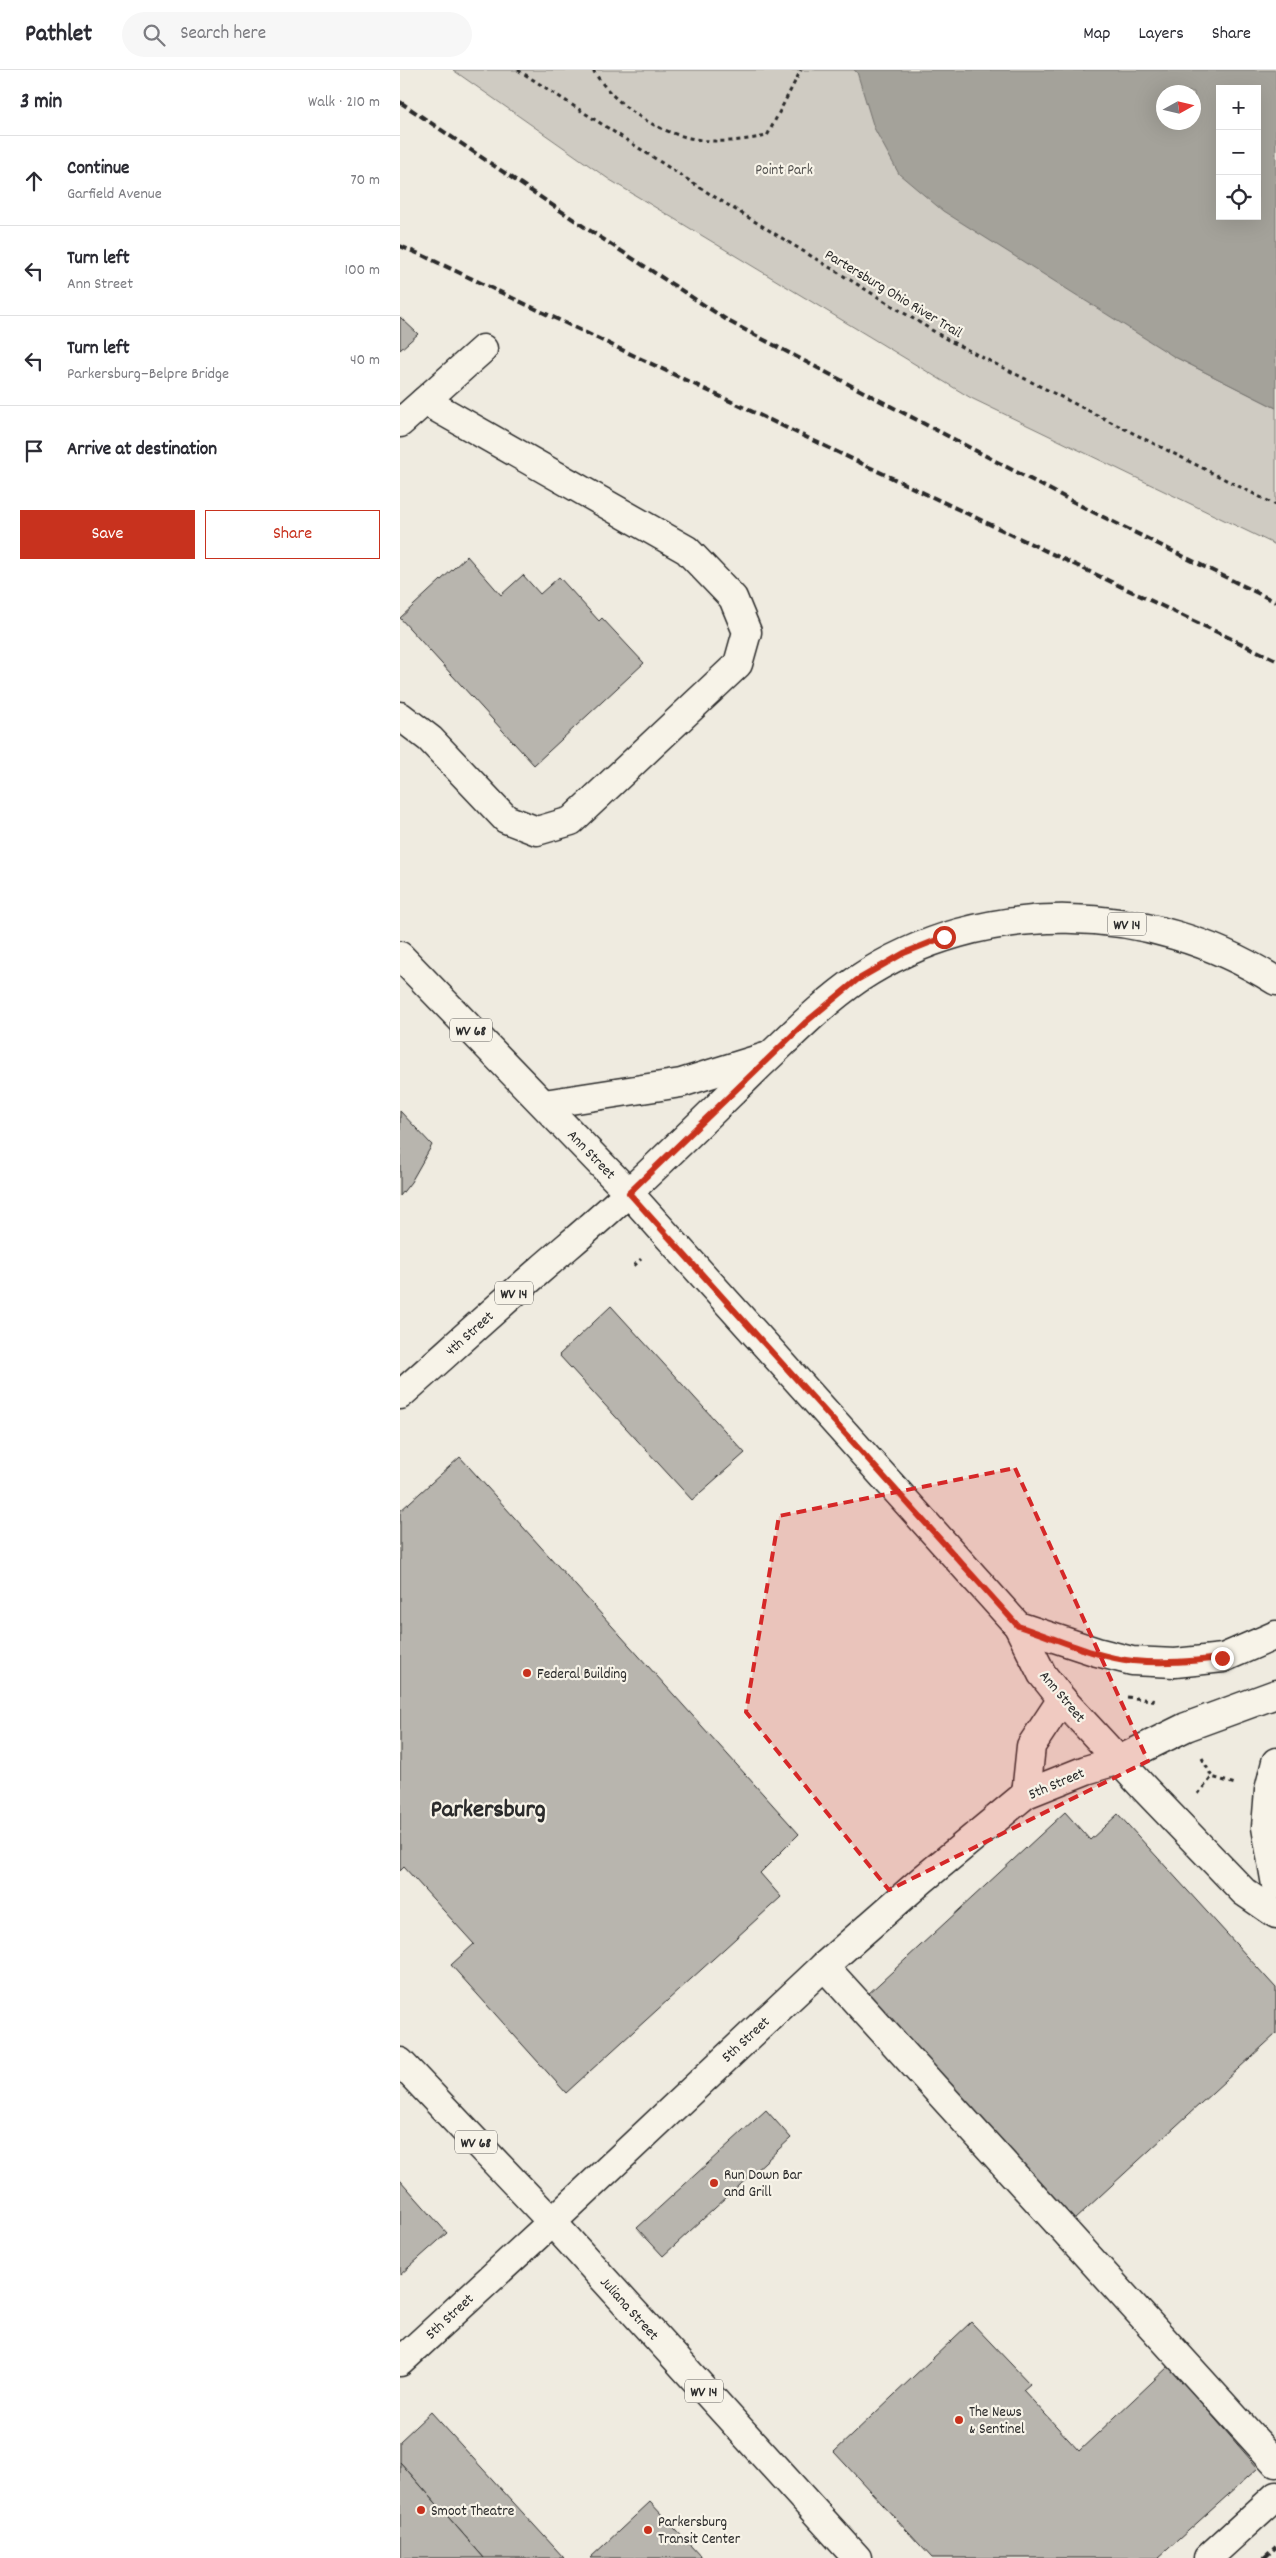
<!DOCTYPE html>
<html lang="en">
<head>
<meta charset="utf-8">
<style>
	:root { --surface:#fff; --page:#f7f7f7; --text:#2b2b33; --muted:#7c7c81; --line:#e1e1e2; --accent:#c8321e }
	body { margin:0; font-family:Dekko,sans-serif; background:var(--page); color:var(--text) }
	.controls { position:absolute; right:15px; top:15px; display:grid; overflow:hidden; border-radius:0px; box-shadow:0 5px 20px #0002 }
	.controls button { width:45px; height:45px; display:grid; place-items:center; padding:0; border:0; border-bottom:1px solid var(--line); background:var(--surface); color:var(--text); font:25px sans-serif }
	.compass { position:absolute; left:756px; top:15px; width:45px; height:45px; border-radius:50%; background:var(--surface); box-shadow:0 5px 20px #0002; rotate:82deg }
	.stop { position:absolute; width:15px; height:15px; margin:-11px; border:4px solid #c8321e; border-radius:50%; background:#fff }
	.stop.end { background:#c8321e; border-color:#fff; box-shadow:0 1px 5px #0008 }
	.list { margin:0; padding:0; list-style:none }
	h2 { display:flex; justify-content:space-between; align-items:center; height:65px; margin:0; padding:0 20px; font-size:21px }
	h2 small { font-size:16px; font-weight:400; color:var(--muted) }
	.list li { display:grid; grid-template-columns:32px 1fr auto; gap:15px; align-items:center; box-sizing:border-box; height:90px; padding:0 20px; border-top:1px solid var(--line) }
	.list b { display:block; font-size:19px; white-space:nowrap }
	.list p { margin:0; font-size:16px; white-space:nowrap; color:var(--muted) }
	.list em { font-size:16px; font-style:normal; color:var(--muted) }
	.actions { display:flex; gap:10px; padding:15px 20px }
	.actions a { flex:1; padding:11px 0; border:1px solid var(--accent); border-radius:0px; text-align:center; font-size:18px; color:var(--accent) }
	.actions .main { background:var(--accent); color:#fff }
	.icon { flex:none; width:28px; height:28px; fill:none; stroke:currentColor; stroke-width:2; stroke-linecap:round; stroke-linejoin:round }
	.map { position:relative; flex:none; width:876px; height:2488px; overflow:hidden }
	header { display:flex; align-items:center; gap:30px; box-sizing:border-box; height:70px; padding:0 25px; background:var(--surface); border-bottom:1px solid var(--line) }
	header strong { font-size:24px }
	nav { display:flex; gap:28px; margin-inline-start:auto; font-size:18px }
	.search { width:350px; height:45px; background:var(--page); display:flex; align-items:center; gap:12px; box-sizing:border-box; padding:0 18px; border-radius:28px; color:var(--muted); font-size:19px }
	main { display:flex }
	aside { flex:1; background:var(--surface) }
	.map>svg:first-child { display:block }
</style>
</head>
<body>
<header>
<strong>Pathlet</strong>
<div class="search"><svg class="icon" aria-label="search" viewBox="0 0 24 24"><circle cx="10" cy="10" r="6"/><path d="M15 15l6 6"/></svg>Search here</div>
<nav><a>Map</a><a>Layers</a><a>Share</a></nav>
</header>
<main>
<aside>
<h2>3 min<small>Walk · 210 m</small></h2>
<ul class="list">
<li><svg class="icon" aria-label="ahead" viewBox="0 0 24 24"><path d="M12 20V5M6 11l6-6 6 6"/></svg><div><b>Continue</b><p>Garfield Avenue</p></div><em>70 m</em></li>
<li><svg class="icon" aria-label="left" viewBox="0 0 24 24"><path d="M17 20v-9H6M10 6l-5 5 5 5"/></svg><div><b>Turn left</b><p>Ann Street</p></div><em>100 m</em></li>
<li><svg class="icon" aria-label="left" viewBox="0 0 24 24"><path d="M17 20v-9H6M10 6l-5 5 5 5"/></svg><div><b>Turn left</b><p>Parkersburg–Belpre Bridge</p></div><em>40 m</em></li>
<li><svg class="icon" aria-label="arrive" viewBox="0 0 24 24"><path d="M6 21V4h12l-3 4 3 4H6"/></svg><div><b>Arrive at destination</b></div></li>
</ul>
<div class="actions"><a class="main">Save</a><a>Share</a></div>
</aside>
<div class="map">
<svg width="876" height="2488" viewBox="0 0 876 2488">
	<rect width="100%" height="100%" fill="#efebe0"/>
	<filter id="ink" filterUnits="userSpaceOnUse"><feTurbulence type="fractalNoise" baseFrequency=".02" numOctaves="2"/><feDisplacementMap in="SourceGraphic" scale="10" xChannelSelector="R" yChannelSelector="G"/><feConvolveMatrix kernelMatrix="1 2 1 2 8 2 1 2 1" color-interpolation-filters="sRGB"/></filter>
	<g filter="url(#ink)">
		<!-- green -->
		<path fill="#cfcbc2" stroke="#7d7b76" d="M 53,0 L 454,0 L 773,286 L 876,338 L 876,475 L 571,328 L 210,110 Z"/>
		<!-- water -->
		<path fill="#a4a29a" stroke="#74726e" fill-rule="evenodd" d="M 454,0 L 876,0 L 876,338 L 773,286 L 543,141 L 499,104 L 474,58 L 457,2 ZM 820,19 L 857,19 L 857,146 L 820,146 ZM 764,22 L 794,22 L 794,52 L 764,52 Z"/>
		<!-- building -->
		<g fill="#b8b5ae" stroke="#2b2b2b">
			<path d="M 0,247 L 18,264 L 0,280 Z"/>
			<path d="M 67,486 L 101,525 L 123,505 L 140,524 L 159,507 L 199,551 L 202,548 L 244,593 L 134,695 L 0,548 Z"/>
			<path d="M 0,1041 L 32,1075 L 11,1112 L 0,1126 Z"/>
			<path d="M 211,1236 L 345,1383 L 292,1430 L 159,1285 Z"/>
			<path d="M 60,1387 L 399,1764 L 360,1803 L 381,1827 L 166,2023 L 51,1895 L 74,1874 L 4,1797 L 0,1801 L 0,1441 Z"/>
			<path d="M 665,1742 L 690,1770 L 718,1744 L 876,1918 L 876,1964 L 674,2150 L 467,1925 Z"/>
			<path d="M 366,2040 L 391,2068 L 263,2186 L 237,2158 Z"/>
			<path d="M 0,2110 L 47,2163 L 0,2205 Z"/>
			<path d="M 571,2252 L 630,2314 L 623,2320 L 679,2381 L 769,2296 L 858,2398 L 758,2488 L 532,2488 L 434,2382 Z"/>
			<path d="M 31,2342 L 164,2488 L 84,2488 L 0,2392 L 0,2371 Z"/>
			<path d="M 0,2392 L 84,2488 L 0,2488 Z"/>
			<path d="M 250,2432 L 302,2488 L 190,2488 Z"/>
		</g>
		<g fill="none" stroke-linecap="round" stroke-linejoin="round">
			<defs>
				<g id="minor">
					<path d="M 0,353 L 83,279"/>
					<path d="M 0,646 L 30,669 L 106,749 L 137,761 L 171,751 L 338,594 L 347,562 L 333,528 L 287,480 L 25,331"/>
					<path d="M 424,1896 L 876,2393"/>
					<path d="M 808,2488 L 876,2426"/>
				</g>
				<g id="major">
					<path d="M 0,886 L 229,1123 L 618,1556 L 642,1604 L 661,1628 L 745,1719 L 844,1822 L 876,1844"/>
					<path d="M 144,1034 L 281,1013 L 365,987"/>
					<path d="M 0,1325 C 46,1284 92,1242 139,1201 C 170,1174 202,1148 231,1120 C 275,1079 318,1036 361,994 C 392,965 423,933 458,909 C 583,826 751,831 876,911"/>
					<path d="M 618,1556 L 697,1582 L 732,1591 L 775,1593 L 823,1588 L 876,1565"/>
					<path d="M 876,1692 L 869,1720 L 866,1757 L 876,1815"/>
					<path d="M 626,1724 L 631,1676 L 662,1629"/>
					<path d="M 0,1992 L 152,2152 L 457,2488"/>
					<path d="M 0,2292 L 152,2152 L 424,1896 L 522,1810 L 626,1724 L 686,1700 L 719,1690 L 786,1657 L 876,1624"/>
				</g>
			</defs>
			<!-- minor casing -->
			<use href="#minor" stroke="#2b2b2b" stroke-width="31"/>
			<!-- major casing -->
			<use href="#major" stroke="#2b2b2b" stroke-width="31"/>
			<!-- path -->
			<g stroke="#2b2b2b" stroke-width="3" stroke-dasharray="4 4" stroke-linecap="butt">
				<path d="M 118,0 L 310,124 L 548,270 L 876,435"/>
				<path d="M 193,0 C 217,40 268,70 314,71 C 332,72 350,69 367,66 L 401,0"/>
				<path d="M 234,1196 L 241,1189"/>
				<path d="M 727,1627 L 758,1631"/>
				<path d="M 802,1688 L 812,1707 L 835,1714"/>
				<path d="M 798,1724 L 812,1707"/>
			</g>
			<!-- minor -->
			<use href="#minor" stroke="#f7f3e8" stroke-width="28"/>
			<!-- major -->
			<use href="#major" stroke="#f7f3e8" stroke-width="28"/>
			<!-- rail -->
			<g stroke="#2b2b2b" stroke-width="4" stroke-dasharray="8 4" stroke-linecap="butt">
				<path d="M 0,32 L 189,160 L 330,252 L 687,439 L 876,532"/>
				<path d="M 0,176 L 24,186 L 876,590"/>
				<path d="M 864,2488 L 876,2477"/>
			</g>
		</g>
	</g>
	<g fill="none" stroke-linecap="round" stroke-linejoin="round" filter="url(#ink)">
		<!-- route -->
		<path stroke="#c8321e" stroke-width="6" d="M 544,867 L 504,883 L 457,910 L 406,952 L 229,1123 L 618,1556 C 655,1568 695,1587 733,1591 C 764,1594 793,1591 822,1588"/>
	</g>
	<!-- marked area -->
	<path fill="#d62828" fill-opacity="0.2" stroke="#d62828" stroke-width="4" stroke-dasharray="10 6" stroke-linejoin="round" d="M 615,1398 L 748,1691 L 489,1820 L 346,1642 L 379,1446 Z"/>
	<!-- markers -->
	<g fill="#c8321e" stroke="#f7f3e8" stroke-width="2">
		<circle cx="127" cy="1603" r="5"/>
		<circle cx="314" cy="2113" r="5"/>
		<circle cx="559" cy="2350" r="5"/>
		<circle cx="21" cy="2440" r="5"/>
		<circle cx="248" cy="2460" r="5"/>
	</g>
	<g text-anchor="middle" stroke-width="4.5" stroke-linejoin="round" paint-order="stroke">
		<!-- shield labels -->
		<g fill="#f7f3e8" stroke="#686764" stroke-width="1">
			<rect x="708" y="842.5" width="38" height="23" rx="4"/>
			<rect x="50" y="948.5" width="42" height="23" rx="4"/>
			<rect x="95" y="1211.5" width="38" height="23" rx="4"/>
			<rect x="55" y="2060.5" width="42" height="23" rx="4"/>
			<rect x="285" y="2309.5" width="38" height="23" rx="4"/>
		</g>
		<g font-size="14" font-weight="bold" fill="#2b2b2b">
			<text x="727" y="859">WV 14</text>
			<text x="71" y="965">WV 68</text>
			<text x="114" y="1228">WV 14</text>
			<text x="76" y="2077">WV 68</text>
			<text x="304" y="2326">WV 14</text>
		</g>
		<!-- park labels -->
		<g font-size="15" fill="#545351" stroke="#f7f3e8">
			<text x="384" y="104">Point Park</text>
		</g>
		<!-- street labels -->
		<g font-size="15" fill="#2b2b2b" stroke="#f7f3e8">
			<text transform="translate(494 223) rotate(31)" y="5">Partersburg Ohio River Trail</text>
			<text transform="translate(192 1084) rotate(46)" y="5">Ann Street</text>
			<text transform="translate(69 1263) rotate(-42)" y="5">4th Street</text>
			<text transform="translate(663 1626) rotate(50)" y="5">Ann Street</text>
			<text transform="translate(656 1713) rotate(-23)" y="5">5th Street</text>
			<text transform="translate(345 1969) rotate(-43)" y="5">5th Street</text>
			<text transform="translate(230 2238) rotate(48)" y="5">Juliana Street</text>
			<text transform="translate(49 2246) rotate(-43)" y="5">5th Street</text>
		</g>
		<!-- poi labels -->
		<g font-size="15" fill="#2b2b2b" stroke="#f7f3e8" text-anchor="start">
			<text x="137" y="1608">Federal Building</text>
			<text x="324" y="2109">Run Down Bar<tspan x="324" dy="17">and Grill</tspan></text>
			<text x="569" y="2346">The News<tspan x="569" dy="17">&amp; Sentinel</tspan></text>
			<text x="31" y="2445">Smoot Theatre</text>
			<text x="258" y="2456">Parkersburg<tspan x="258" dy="17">Transit Center</tspan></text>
		</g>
		<!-- town labels -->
		<g font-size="25" font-weight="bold" fill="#2b2b2b" stroke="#f7f3e8">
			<text x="88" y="1746">Parkersburg</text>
		</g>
	</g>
</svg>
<div class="controls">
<button>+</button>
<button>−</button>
<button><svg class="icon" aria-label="locate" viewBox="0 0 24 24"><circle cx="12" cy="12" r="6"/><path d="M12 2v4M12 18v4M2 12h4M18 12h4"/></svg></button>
</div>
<svg class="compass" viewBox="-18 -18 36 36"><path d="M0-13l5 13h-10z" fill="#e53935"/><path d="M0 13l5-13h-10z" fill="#7c7c81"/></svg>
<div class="stop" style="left:544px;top:867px"></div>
<div class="stop end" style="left:822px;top:1588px"></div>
</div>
</main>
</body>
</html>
